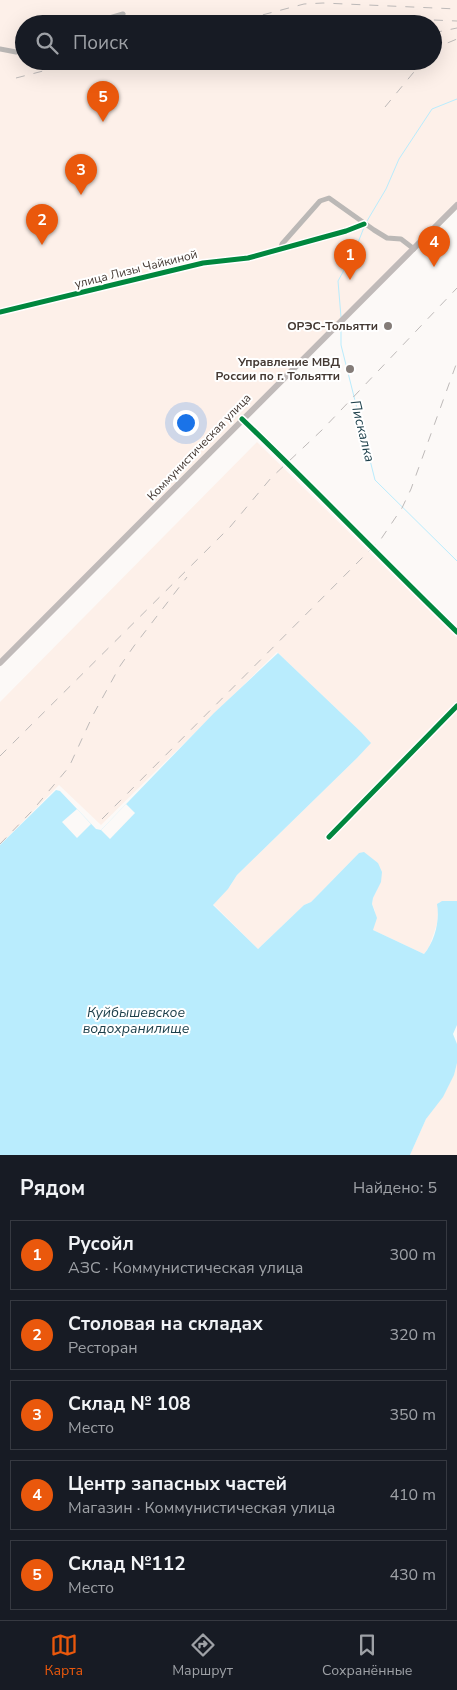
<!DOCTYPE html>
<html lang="ru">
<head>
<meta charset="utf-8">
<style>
	:root { --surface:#171b24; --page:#242831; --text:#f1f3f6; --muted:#9ea1a6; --line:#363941; --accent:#ea580c }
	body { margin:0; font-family:"Nunito Sans",sans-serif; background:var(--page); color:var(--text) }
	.you { position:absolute; left:185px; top:422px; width:18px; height:18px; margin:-12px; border:4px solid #fff; border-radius:50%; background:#1a73e8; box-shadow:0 0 0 8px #1a73e833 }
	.badge { display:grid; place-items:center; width:32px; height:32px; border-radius:50%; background:var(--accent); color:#fff; font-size:16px; font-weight:700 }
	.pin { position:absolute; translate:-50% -41px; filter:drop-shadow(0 1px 2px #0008) }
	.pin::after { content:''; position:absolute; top:26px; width:18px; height:15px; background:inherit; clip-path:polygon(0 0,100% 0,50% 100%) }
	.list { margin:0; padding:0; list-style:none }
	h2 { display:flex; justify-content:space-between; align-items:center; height:65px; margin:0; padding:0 20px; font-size:21px }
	h2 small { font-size:16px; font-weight:400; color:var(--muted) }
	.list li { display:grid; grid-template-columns:32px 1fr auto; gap:15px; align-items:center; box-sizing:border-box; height:70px; margin:0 10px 10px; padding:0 10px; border:1px solid var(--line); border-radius:0px }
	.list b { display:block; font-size:19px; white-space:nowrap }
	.list p { margin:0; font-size:16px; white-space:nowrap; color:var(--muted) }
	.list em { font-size:16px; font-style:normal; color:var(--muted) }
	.icon { flex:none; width:28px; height:28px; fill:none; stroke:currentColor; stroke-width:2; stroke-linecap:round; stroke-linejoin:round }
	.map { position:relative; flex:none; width:457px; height:1155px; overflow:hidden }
	.search { position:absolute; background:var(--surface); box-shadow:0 5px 20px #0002; left:15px; right:15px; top:15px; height:55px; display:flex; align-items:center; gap:12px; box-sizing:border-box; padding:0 18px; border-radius:28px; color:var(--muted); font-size:19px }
	.sheet { height:465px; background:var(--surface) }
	nav { display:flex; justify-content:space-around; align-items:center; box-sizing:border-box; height:70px; border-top:1px solid var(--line); background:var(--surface); font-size:14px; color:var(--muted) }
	nav a { display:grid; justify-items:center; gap:2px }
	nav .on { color:var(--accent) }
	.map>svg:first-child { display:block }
</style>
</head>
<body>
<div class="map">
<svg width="457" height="1155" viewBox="0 0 457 1155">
	<rect width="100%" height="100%" fill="#fcf9f7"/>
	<!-- built -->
	<g fill="#fdf0e9" fill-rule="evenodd">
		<path d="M 0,0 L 457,0 L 457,203 L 0,659 ZM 24,24 L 433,24 L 433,61 L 24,61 Z"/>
		<path d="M 257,442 L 457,638 L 457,901 L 439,902 L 437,924 L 429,947 L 424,954 L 373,930 L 375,911 L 372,904 L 373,898 L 377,890 L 378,863 L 359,853 L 315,898 L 311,902 L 304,905 L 258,949 L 213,904 L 230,886 L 237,875 L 357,758 L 370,743 L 361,732 L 277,652 L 101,825 L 59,785 L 0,845 L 0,702 Z"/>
		<path d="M 457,1063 L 457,1155 L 410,1155 L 426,1119 L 448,1087 Z"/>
	</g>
	<!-- water -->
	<path fill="#b9ecfd" d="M 278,653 L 361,732 L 371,743 L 357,758 L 237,875 L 228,889 L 213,905 L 258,949 L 304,905 L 311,902 L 315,898 L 359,853 L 364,852 L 378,863 L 382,872 L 381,882 L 373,898 L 372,904 L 377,918 L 373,930 L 424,954 C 435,941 440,920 437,904 L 442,901 L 457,901 L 457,1025 L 453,1034 L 457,1044 L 457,1063 L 454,1075 L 443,1097 L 426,1119 L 410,1155 L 0,1155 L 0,845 L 56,790 L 60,791 L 96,829 L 101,830 L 214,713 Z"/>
	<!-- pier -->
	<g fill="#fcf9f7">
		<path d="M 126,804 L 135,813 L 110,839 L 101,830 Z"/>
		<path d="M 77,809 L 91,824 L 77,838 L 62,822 Z"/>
	</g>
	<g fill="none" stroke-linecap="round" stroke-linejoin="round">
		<!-- stream -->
		<g stroke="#b9ecfd" stroke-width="1">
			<path d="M 367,221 L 386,189 L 399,159 L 432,109 L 457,99"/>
			<path d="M 341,317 L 338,281 L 355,250 L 365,225"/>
			<path d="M 341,326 L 341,345 L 375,480 L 457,561"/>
		</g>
		<!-- minor -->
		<g stroke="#bbb8b6" stroke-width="5">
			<path d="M 89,24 L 123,14"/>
			<path d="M 0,49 L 16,52 L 24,50"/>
			<path d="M 280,250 L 282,244 L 320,201 L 329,198 L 374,230 L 387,238 L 401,239 L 414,249"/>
			<path d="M 0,312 L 203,263 L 248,258 L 346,231 L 364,224"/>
			<path d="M 242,419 C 315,489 385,562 457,632"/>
			<path d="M 329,837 L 457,706"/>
		</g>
		<!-- major -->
		<path stroke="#c0bab9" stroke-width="6" d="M 0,663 L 457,205"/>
		<!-- rail -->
		<g stroke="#bebab9" stroke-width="1" stroke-dasharray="9 9" stroke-linecap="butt">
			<path d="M 362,17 L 457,21"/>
			<path d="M 228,24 L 304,4 L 323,3 L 457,9"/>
			<path d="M 433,33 L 457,28"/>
			<path d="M 433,53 L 445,44 L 457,39"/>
			<path d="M 16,78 L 82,61"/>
			<path d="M 385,107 L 423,61"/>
			<path d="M 0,756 L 230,527 L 271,478 L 322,430 L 457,288"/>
			<path d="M 102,819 L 381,539 L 402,508 L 411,489 L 457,362"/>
			<path d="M 0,844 L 32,811 L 69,767 L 93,715 L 120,666 L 134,646 L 187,577"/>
		</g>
		<defs>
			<g id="cycleway">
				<path d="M 0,312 L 203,263 L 248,258 L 346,231 L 364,224"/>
				<path d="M 242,419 C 315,489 385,562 457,632"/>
				<path d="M 329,837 L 457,706"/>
			</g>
		</defs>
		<!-- cycleway casing -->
		<use href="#cycleway" stroke="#fff" stroke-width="8"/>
		<!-- cycleway -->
		<use href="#cycleway" stroke="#00873e" stroke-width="5"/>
	</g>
	<!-- markers -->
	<g fill="#847c78" stroke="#fff" stroke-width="2">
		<circle cx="388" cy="326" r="5"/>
		<circle cx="350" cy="369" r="5"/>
	</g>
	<g text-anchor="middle" stroke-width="4" stroke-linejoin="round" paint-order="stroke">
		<!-- street labels -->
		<g font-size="12" fill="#443933" stroke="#fff">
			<text transform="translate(136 269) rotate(-14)" y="4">улица Лизы Чайкиной</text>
			<text transform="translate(199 447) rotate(-46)" y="4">Коммунистическая улица</text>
		</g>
		<!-- poi labels -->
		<g font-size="12" font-weight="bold" fill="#443933" stroke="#fff" text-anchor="end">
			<text x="378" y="330">ОРЭС-Тольятти</text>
			<text x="340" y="366">Управление МВД<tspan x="340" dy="14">России по г. Тольятти</tspan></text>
		</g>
		<!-- water labels -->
		<g font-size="14" font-style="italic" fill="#1c3f4a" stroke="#fff">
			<text transform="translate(363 431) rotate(76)" y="5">Пискалка</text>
			<text x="136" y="1017">Куйбышевское<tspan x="136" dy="16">водохранилище</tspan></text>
		</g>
	</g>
</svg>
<div class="you"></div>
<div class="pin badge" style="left:350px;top:280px">1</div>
<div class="pin badge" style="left:42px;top:245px">2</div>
<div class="pin badge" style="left:81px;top:195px">3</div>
<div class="pin badge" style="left:434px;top:267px">4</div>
<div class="pin badge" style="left:103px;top:122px">5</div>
<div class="search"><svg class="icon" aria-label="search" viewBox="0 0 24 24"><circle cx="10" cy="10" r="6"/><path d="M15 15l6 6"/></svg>Поиск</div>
</div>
<section class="sheet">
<h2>Рядом<small>Найдено: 5</small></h2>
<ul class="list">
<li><span class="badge">1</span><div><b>Русойл</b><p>АЗС · Коммунистическая улица</p></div><em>300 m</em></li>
<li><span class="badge">2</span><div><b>Столовая на складах</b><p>Ресторан</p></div><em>320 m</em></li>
<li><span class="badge">3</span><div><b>Склад № 108</b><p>Место</p></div><em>350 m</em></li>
<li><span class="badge">4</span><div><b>Центр запасных частей</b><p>Магазин · Коммунистическая улица</p></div><em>410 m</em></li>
<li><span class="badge">5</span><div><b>Склад №112</b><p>Место</p></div><em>430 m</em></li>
</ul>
</section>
<nav>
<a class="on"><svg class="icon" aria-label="map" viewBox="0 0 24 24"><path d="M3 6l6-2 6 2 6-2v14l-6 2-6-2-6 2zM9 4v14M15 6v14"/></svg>Карта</a>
<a><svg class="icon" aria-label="directions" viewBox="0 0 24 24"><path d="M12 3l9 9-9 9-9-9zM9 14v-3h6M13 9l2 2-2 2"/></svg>Маршрут</a>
<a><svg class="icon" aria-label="saved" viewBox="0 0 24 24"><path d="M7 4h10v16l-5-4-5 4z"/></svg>Сохранённые</a>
</nav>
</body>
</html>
